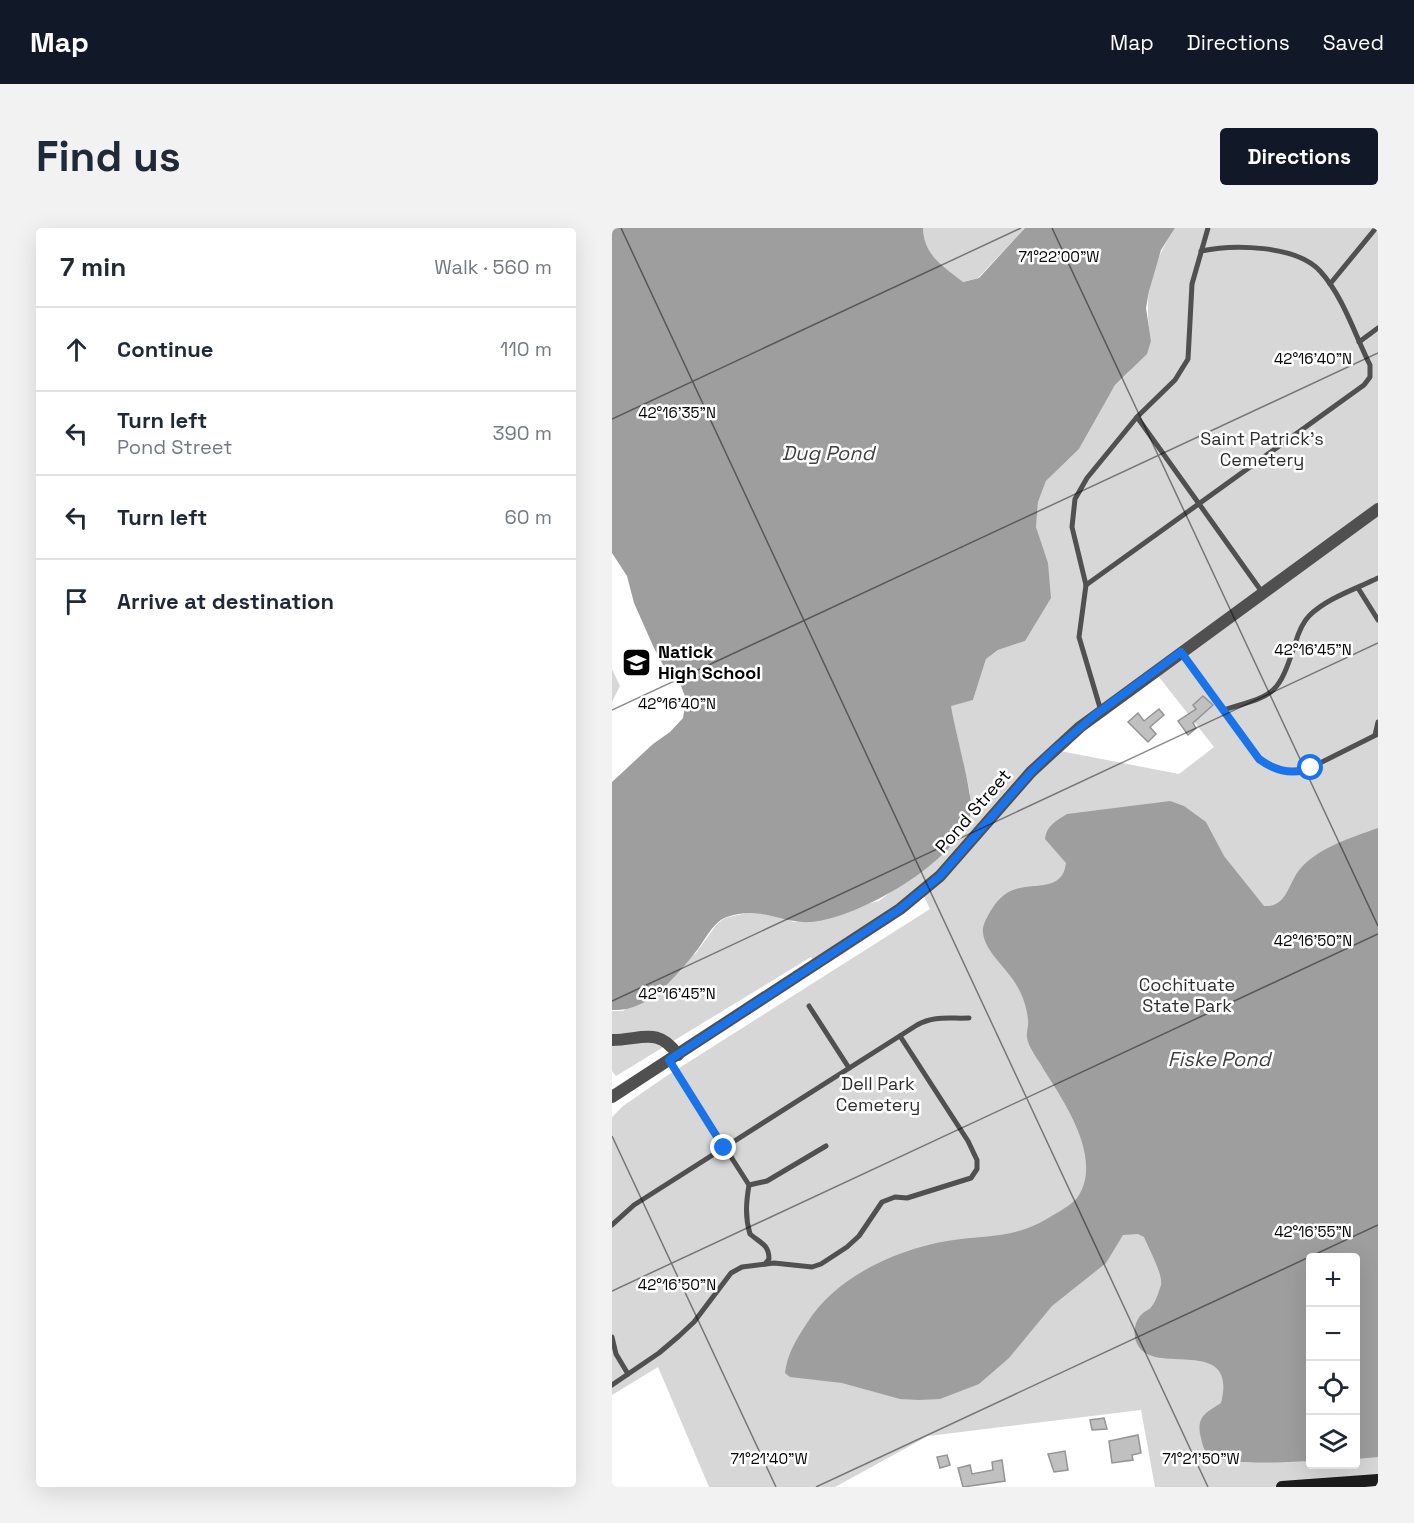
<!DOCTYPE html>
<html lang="en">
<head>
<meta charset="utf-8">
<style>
	:root { --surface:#fff; --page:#f2f2f3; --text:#1f2937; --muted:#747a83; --line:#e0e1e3; --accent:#111827 }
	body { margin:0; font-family:"Space Grotesk",sans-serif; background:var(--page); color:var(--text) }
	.controls { position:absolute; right:18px; bottom:18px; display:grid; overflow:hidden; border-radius:6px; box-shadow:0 6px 24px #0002 }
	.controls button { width:54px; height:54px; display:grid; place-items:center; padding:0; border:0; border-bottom:2px solid var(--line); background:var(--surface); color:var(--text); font:30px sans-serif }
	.stop { position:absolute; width:18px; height:18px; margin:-14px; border:4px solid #1a73e8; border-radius:50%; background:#fff }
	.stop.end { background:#1a73e8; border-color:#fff; box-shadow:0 2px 6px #0008 }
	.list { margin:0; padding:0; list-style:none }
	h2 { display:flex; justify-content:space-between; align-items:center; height:78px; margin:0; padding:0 24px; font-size:26px }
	h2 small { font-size:20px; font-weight:400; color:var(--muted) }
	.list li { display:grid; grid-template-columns:39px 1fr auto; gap:18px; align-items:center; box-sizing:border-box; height:84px; padding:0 24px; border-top:2px solid var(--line) }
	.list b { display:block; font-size:22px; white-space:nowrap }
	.list p { margin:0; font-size:20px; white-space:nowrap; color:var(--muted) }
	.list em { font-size:20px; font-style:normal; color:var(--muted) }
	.icon { flex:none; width:33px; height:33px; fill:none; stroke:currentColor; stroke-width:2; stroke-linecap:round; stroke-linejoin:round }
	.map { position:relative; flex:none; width:766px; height:1259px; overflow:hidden; border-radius:6px }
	header { display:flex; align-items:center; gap:36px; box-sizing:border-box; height:84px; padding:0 30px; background:var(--accent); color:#fff }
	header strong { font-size:28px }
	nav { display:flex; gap:33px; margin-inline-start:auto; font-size:21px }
	.intro { display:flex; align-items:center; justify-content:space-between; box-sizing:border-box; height:144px; padding:0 36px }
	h1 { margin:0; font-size:42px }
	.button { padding:15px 27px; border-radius:6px; background:var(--accent); color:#fff; font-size:21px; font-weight:700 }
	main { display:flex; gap:36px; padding:0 36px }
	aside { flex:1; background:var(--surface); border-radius:6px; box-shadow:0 6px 24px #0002 }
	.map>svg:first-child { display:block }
</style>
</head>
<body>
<header>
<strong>Map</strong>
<nav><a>Map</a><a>Directions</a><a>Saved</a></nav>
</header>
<div class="intro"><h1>Find us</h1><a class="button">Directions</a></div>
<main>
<aside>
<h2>7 min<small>Walk · 560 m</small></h2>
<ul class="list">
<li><svg class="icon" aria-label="ahead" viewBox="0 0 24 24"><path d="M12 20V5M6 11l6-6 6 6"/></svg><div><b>Continue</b></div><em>110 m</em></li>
<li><svg class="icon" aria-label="left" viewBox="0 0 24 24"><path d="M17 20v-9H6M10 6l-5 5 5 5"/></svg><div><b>Turn left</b><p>Pond Street</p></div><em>390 m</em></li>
<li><svg class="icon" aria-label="left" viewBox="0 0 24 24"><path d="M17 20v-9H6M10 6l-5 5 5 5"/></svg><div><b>Turn left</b></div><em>60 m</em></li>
<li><svg class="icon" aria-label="arrive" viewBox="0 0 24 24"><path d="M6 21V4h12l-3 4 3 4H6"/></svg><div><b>Arrive at destination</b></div></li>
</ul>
</aside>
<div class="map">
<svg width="766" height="1259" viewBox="0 0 766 1259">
	<rect width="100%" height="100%" fill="#fff"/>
	<!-- green -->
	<g fill="#d7d7d7" fill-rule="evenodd">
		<path d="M 311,0 L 413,0 L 366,50 L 350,54 C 330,37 312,30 311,0 Z"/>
		<path d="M 563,0 L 766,0 L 766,1252 L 670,1259 L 543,1259 L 529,1182 L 316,1208 L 223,1259 L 97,1259 L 46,1139 L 0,1167 L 0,889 L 11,878 L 53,849 L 318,681 L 310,664 L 204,738 L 199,729 L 4,848 L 0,843 L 0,783 L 11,783 L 84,725 L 105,696 L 113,690 L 134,685 L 156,685 L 182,694 L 267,673 L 338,617 L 358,565 L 338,477 L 361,472 L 374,431 L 386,422 L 413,413 L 426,274 L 434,253 L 467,221 L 503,157 L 516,145 L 539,113 C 531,69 538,38 563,0 ZM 543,444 L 602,519 L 567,546 L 443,522 ZM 698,1030 L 744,1030 L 744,1236 L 698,1236 Z"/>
		<path d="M 0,441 L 8,458 L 0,474 Z"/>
	</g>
	<!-- water -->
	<g fill="#9e9e9e">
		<path d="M 0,0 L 311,0 C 312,28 331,38 351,54 L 367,50 L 413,0 L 563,0 L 549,22 L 537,63 L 534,80 L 539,113 L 535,126 L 503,157 L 467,221 L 434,253 L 426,274 L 424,299 L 436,335 L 439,370 L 413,413 L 386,422 L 374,431 L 361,472 L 339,478 C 342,498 362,571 359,585 C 345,634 247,690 199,694 C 169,696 148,677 115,689 C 100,694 92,715 82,726 C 71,740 58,754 45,766 C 31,776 17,783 0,782 L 0,554 L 41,516 L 58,504 L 71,490 L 74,471 L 69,458 L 57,448 L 42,420 L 22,375 L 15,348 L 0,325 Z"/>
		<path d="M 558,573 L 572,578 L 594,594 L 612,628 L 652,678 C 675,680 676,655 688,641 C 707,619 739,610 766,600 L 766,1229 L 744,1231 L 744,1030 L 698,1030 L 698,1233 C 678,1234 613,1238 597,1227 C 591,1223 590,1213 588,1206 C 585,1188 595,1184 609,1175 C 625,1112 556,1142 532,1124 C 520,1115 520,1097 529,1087 C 532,1083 538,1082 540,1078 C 544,1073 547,1063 549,1057 C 551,1046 537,1021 532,1009 L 526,1006 L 511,1007 L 494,1035 L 440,1078 L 397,1130 L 367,1156 L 328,1171 L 307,1172 L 288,1171 L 230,1155 L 178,1149 L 173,1145 C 175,1126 185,1110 195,1095 C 224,1049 283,1022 335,1013 C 379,1006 403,1012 443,986 C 450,982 460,976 465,970 C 492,932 453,875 432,842 C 427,832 417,821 415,810 C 414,804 417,798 416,792 C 415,780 411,768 405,758 C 396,741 373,724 371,705 C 370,698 374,691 378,684 C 384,674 392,664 404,661 C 424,655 451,663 454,635 L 433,611 C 434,598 444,593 455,586 Z"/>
	</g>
	<!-- building -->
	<g fill="#c0c0c0" stroke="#949494" stroke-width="1.5">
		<path d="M 591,468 L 601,477 L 581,495 L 584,500 L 576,507 L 566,493 L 584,481 L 581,477 Z"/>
		<path d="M 547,481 L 552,487 L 538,499 L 544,506 L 536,514 L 516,494 L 526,485 L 532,493 Z"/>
		<path d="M 492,1190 L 495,1201 L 480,1202 L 478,1192 Z"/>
		<path d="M 526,1207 L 529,1225 L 520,1227 L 521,1232 L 500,1235 L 497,1213 Z"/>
		<path d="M 453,1223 L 456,1242 L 442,1244 L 436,1226 Z"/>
		<path d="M 335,1227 L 338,1237 L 328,1240 L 325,1229 Z"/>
		<path d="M 390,1232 L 393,1253 L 351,1259 L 346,1240 L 358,1237 L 360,1246 L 381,1242 L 380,1234 Z"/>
	</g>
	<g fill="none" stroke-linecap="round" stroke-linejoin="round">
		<!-- service -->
		<g stroke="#505050" stroke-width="5">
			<path d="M 718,56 L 764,0"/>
			<path d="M 747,114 L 766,100"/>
			<path d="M 525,189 L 650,364"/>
			<path d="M 474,357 L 752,157 L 758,149 L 758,137 C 743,107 731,68 708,43 C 684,17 621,16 589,23"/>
			<path d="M 746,360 L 766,392"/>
			<path d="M 570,425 L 647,531 C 660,541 674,544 690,544 L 766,506"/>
			<path d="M 611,482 C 663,467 666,468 683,416 C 686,406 690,395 697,388 C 715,370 744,361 766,350"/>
			<path d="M 489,483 L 467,409 L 474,357 L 460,299 L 463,271 L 475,250 L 525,189 L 563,152 L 576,131 L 580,56 L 596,0"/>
			<path d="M 763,507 L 766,494"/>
			<path d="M 197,778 L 237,840"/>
			<path d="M 57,832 L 137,957 L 155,953 L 214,918"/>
			<path d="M 137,957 C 134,975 133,989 138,1006 C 148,1015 157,1016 157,1031 L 153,1036"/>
			<path d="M 0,997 L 22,977 L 305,797 C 323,787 338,791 357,790"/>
			<path d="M 0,1109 L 4,1126 L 16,1146"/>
			<path d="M 0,1157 L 47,1125 L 67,1108 L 82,1094 L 119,1045 L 130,1039 L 162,1035 L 200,1039 L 209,1036 L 235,1019 L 247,1008 L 270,974 L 283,969 L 295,970 L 359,950 L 365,941 L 365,932 L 356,913 L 288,808"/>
		</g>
		<!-- tertiary -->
		<g stroke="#505050" stroke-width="12">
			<path d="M 0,812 C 29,812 46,798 66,827"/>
			<path d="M 0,869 L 288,681 L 328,648 L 419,544 L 468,499 L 766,281"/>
		</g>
		<!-- secondary -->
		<path stroke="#1d1d1d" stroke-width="12" d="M 670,1259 L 766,1252"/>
	</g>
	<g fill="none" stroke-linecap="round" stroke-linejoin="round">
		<!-- route -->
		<path stroke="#1a73e8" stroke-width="8" d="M 112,920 L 57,832 L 288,681 L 328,648 L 419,544 L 442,522 L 483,487 L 569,424 L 647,531 C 663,543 681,547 699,540"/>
	</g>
	<!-- ticks -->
	<path fill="none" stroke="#000" stroke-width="1.5" stroke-opacity="0.45" d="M 9,0 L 596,1259M 440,0 L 766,698M 0,191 L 409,0M 0,482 L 766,125M 0,773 L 766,415M 0,908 L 164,1259M 0,1063 L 766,706M 204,1259 L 766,997"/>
	<!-- icons -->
	<defs>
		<symbol id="school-square" viewBox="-11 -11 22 22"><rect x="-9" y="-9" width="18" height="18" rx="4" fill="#000" stroke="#fff"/><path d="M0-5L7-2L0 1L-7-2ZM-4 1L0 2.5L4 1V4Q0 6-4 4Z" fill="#fff"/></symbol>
	</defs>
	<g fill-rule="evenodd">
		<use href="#school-square" x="8" y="418" width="33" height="33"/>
	</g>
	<g text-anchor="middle" stroke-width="5" stroke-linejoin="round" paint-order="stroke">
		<!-- park labels -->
		<g font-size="18" fill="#2e2e2e" stroke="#fff">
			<text x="650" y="217">Saint Patrick's<tspan x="650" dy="21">Cemetery</tspan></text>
			<text x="575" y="763">Cochituate<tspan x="575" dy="21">State Park</tspan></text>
			<text x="266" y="862">Dell Park<tspan x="266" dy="21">Cemetery</tspan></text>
		</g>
		<!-- poi labels -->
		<g font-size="18" font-weight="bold" fill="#000" stroke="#fff" text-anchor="start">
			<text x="46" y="430">Natick<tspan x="46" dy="21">High School</tspan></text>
		</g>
		<!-- street labels -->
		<g font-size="18" fill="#000" stroke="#fff">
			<text transform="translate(361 583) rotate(-49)" y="6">Pond Street</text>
		</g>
		<!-- water labels -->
		<g font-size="20" font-style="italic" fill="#3f3f3f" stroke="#fff">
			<text x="216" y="232">Dug Pond</text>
			<text x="607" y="838">Fiske Pond</text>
		</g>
	</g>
	<g font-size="15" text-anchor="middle" fill="#000" stroke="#fff" stroke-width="5" stroke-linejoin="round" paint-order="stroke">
		<text x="447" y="34">71°22'00"W</text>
		<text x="701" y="136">42°16'40"N</text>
		<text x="65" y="190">42°16'35"N</text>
		<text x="701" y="427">42°16'45"N</text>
		<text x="65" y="481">42°16'40"N</text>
		<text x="701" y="718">42°16'50"N</text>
		<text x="65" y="771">42°16'45"N</text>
		<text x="701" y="1009">42°16'55"N</text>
		<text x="65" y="1062">42°16'50"N</text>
		<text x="157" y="1236">71°21'40"W</text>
		<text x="589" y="1236">71°21'50"W</text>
	</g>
</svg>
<div class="controls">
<button>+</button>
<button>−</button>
<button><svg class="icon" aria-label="locate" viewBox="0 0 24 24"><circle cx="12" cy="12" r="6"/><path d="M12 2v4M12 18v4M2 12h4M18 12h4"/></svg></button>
<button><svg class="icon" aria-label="layers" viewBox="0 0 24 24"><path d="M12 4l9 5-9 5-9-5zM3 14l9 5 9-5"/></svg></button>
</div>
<div class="stop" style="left:699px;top:540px"></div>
<div class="stop end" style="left:112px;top:920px"></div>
</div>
</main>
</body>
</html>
